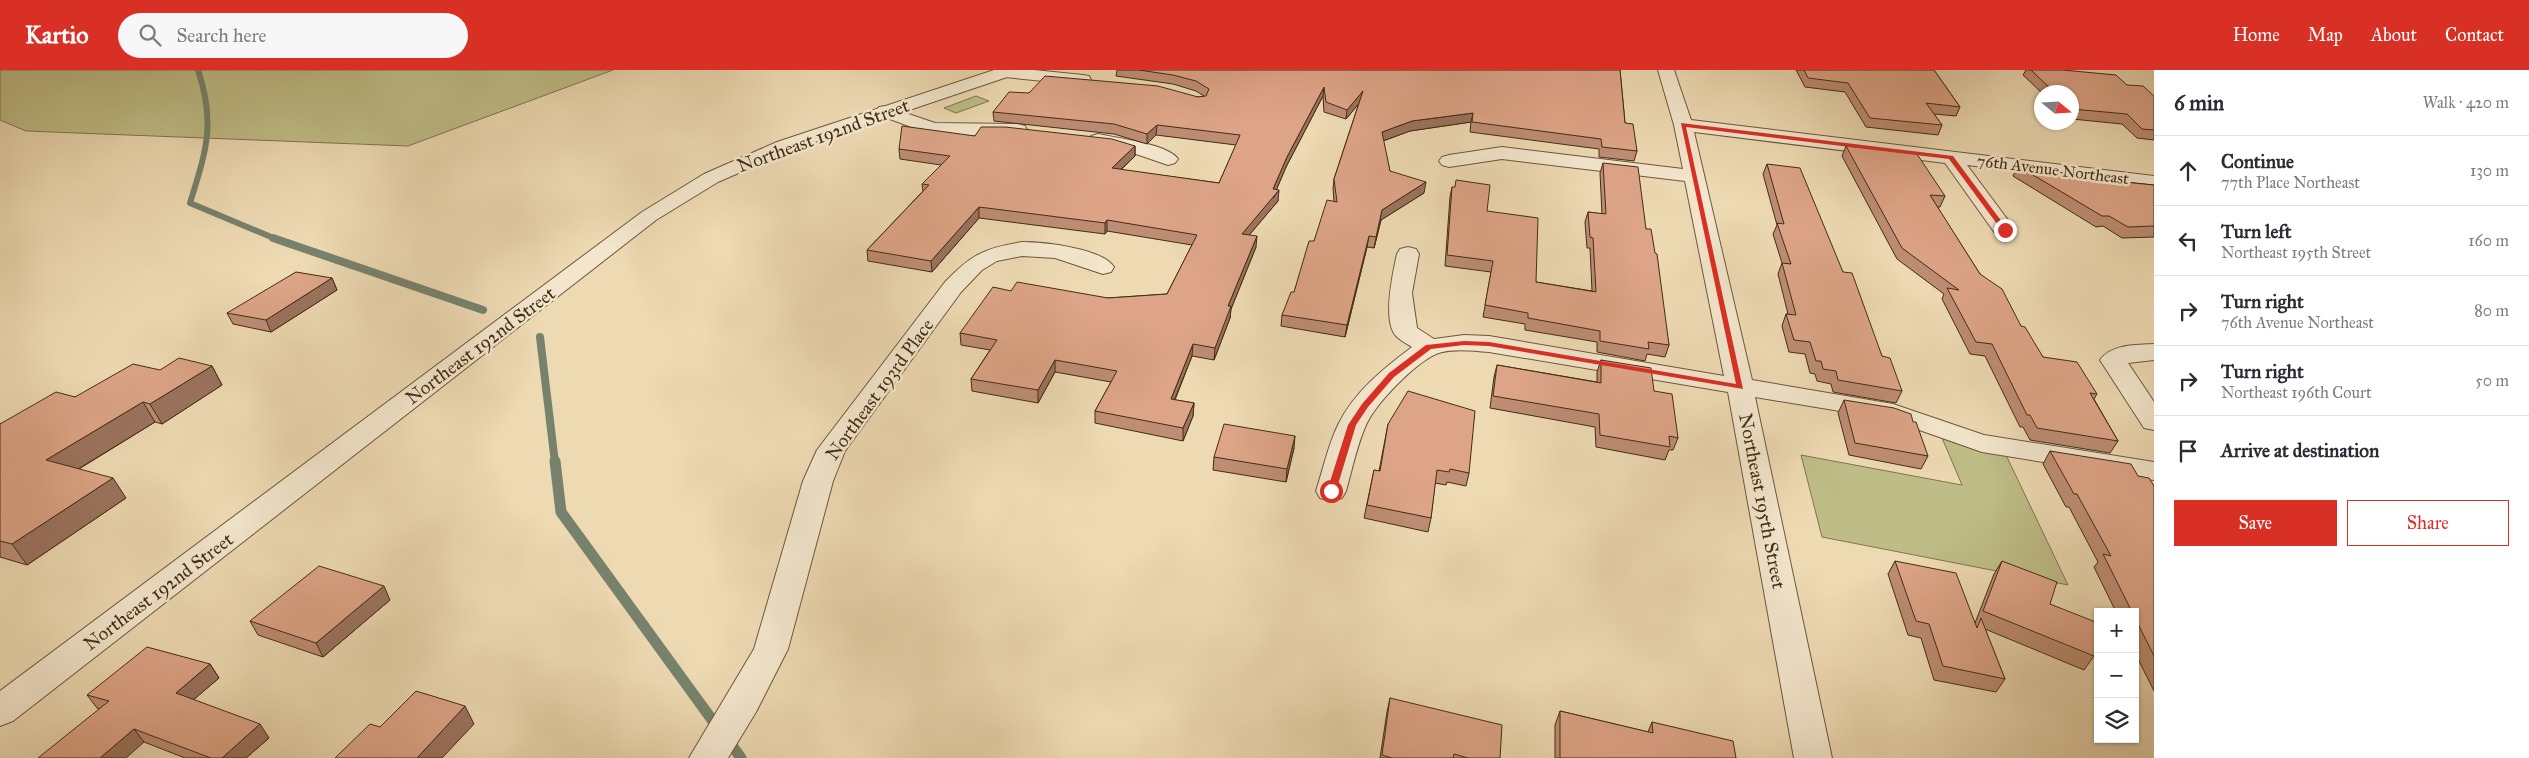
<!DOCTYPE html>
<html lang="en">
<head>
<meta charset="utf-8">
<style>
	:root { --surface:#fff; --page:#f7f7f7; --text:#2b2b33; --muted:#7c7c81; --line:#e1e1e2; --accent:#d93025 }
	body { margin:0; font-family:"IM FELL Great Primer",serif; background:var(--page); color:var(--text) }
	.controls { position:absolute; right:15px; bottom:15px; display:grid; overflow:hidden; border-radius:0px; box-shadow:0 1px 4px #0004 }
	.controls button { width:45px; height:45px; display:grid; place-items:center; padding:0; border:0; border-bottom:1px solid var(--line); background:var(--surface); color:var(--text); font:25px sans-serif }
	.compass { position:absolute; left:2034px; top:15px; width:45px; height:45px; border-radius:50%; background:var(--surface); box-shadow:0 1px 4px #0004; rotate:108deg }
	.stop { position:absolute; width:15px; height:15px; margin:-11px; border:4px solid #d93025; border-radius:50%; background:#fff }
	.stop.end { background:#d93025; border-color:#fff; box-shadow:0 1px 5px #0008 }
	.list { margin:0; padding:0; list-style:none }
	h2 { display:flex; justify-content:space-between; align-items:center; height:65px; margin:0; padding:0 20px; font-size:21px }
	h2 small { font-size:16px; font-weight:400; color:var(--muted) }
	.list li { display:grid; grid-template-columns:32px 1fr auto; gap:15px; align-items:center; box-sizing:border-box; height:70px; padding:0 20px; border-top:1px solid var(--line) }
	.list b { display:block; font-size:19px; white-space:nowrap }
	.list p { margin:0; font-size:16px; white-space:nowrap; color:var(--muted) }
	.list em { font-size:16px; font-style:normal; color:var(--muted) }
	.actions { display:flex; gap:10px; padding:15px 20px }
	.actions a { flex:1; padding:11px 0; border:1px solid var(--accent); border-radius:0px; text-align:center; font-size:18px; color:var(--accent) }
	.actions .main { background:var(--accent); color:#fff }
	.icon { flex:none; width:28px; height:28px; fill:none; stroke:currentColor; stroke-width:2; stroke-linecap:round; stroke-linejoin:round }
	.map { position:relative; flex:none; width:2154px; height:688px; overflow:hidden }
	header { display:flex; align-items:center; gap:30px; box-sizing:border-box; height:70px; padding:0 25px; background:var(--accent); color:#fff }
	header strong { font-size:24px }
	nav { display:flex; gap:28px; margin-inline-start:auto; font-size:18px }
	.search { width:350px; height:45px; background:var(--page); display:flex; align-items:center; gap:12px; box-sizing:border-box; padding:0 18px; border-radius:28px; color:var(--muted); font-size:19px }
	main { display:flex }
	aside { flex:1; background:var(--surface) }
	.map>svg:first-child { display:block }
</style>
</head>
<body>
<header>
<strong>Kartio</strong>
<div class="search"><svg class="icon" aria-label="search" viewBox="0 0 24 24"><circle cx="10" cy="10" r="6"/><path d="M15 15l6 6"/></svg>Search here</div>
<nav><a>Home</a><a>Map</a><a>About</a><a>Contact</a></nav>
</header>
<main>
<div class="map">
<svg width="2154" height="688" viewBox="0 0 2154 688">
	<rect width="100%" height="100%" fill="#edd9b2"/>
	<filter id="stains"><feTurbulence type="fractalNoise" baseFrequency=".004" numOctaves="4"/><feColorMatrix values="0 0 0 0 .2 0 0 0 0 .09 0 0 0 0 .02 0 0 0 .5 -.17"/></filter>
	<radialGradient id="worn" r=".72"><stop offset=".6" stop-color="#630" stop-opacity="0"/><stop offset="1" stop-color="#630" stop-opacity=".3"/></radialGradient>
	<!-- green -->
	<g fill="#bfbd87" stroke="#80754e">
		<path d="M 0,0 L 613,0 L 408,76 L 26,61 L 0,50 Z"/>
		<path d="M 976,26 L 989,31 L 956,43 L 944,38 Z"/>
		<path d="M 1942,368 L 1968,377 L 2006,385 L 2068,515 L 1822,467 L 1801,385 L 1962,415 Z"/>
	</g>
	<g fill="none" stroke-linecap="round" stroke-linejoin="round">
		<!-- stream-far2 -->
		<path stroke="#77826d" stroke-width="6" d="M 198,0 C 216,54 206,81 190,133 L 276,169"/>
		<!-- stream-far1 -->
		<g stroke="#77826d" stroke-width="8">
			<path d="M 273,168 L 483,240"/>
			<path d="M 540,267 L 555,393"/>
		</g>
		<!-- stream -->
		<g stroke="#77826d" stroke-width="11">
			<path d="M 555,391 L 561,442 L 718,658"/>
			<path d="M 728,670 L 741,688"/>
		</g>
		<defs>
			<g id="minor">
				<path d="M 998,0 L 1034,0 L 1083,5 L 1089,6 L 1091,10 L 1089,14 L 1083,15 L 1005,7 L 999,6 Z"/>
				<path d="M 1658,0 L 1674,0 L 1691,50 L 2154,106 L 2154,118 L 1967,95 L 2016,161 L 2013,166 L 2005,168 L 1997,166 L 1945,93 L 1694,62 L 1752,310 L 1893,334 L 1984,365 L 2154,392 L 2154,410 L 1982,382 L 1888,349 L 1755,327 L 1832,688 L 1794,688 L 1728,322 L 1489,282 C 1473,281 1450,278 1436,284 C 1414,294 1376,333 1366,355 C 1357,375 1352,400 1346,421 L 1342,428 L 1331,431 L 1320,428 L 1316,421 C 1323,400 1328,375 1338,355 C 1354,322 1384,298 1412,277 C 1407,274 1400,270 1396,266 C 1382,251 1393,202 1397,184 L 1400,179 L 1408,177 L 1416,179 L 1419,184 L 1412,223 L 1417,258 L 1434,269 L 1464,265 L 1489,266 L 1724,306 L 1685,111 L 1502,89 L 1449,97 L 1442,95 L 1439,91 L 1442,87 L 1449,85 L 1502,77 L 1683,99 L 1674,55 Z"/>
				<path d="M 885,36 L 935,53 L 1018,54 L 1025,56 L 1027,60 L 1025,64 L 1018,66 L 933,65 L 879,45 L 876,41 L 879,37 Z"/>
				<path d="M 1098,64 C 1116,68 1168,74 1178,89 L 1175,93 L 1168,95 L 1136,84 L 1091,74 L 1089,70 L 1091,66 Z"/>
				<path d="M 1022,172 C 1043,172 1102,178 1114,197 L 1111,202 L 1103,204 L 1055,188 L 1022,186 L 997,191 L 982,200 L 961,222 L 845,381 L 833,411 L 788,579 L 756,642 L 728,688 L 689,688 L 754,579 L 803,411 L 817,380 L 945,212 C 971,185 984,178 1022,172 Z"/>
				<path d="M 2154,274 L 2154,290 L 2128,293 L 2154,332 L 2154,360 L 2144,358 L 2100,290 C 2111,274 2136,275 2154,274 Z"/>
			</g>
			<path id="tertiary" d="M 994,0 L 1018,0 L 1016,4 L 791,80 L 718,112 L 656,150 L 13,651 L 0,656 L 0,621 L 642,142 L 704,104 L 777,72 Z"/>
		</defs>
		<!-- minor casing -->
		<use href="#minor" stroke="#6d583c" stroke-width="2"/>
		<!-- tertiary casing -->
		<use href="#tertiary" stroke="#6d583c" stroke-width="2"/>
		<!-- minor -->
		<use href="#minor" fill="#f3e6cd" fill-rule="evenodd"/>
		<!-- tertiary -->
		<use href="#tertiary" fill="#f3e6cd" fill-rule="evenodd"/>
	</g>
	<!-- wall -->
	<g fill="#be8d74" stroke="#422d14">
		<path d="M 1117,0 L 1620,0 L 1625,53 L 1637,81 L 1634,91 L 1599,87 L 1599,79 L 1470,62 L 1471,52 L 1410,61 L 1383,71 L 1390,101 L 1424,123 L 1381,150 L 1374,178 L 1367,177 L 1345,267 L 1281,256 L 1282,245 L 1294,222 L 1314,171 L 1334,132 L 1333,119 L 1334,109 L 1359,33 L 1346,49 L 1324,42 L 1323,26 L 1286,97 L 1276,120 L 1278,131 L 1249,165 L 1256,177 L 1231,239 L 1230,248 L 1214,290 L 1192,286 L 1175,330 L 1194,333 L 1193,346 L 1183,371 L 1095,353 L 1095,341 L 1111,312 L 1055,302 L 1038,333 L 972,321 L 971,309 L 990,280 L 961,275 L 960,263 L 1011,221 L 1108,228 L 1167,224 L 1192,175 L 1107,161 L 1105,164 L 979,148 L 932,202 L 868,191 L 867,180 L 923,121 L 922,114 L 941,95 L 900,89 L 899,79 L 975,66 L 1135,76 L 1135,86 L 1121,100 L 1219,113 L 1236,75 L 1156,65 L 1147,74 L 1114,64 L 994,51 L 993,42 L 1029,23 L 1198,27 L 1204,26 L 1196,21 L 1173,14 L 1116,6 Z"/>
		<path d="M 1796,0 L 1934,0 L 1960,37 L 1956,46 L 1934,44 L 1942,55 L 1938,65 L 1866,57 L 1845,22 L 1805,17 Z"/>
		<path d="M 2026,0 L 2063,0 L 2127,15 L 2154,26 L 2154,70 L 2137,68 L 2122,54 L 2072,49 L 2072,22 L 2042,22 L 2042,23 L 2023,5 Z"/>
		<path d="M 1846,76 L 1945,126 L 1940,137 L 1937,137 L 1980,204 L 2021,256 L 2043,287 L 2097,324 L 2094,329 L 2118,371 L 2110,383 L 2030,370 L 2023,357 L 2020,357 L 1985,286 L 1970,284 L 1942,229 L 1944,224 L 1897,189 L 1842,86 Z"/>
		<path d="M 1603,93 L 1646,159 L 1669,275 L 1665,287 L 1647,284 L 1645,291 L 1597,282 L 1597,272 L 1525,260 L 1525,254 L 1483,247 L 1491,202 L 1445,196 L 1450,127 L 1452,117 L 1487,141 L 1536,212 L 1592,221 L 1590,178 L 1587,178 L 1585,152 L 1588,142 L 1602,144 L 1600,103 Z"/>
		<path d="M 1767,94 L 1843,202 L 1882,286 L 1902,321 L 1896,333 L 1833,322 L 1831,314 L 1817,311 L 1815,304 L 1810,303 L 1805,284 L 1789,282 L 1782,256 L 1786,244 L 1788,244 L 1778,204 L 1782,193 L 1773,164 L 1777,155 L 1763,104 Z"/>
		<path d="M 2018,96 L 2124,112 L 2154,115 L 2154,167 L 2122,168 L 2103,156 L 2096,157 L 2013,106 Z"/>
		<path d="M 332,208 L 337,220 L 271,262 L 233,254 L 227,243 Z"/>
		<path d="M 1601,290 L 1654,321 L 1678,368 L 1673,380 L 1669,380 L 1665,390 L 1596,377 L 1595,357 L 1490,338 L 1494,307 L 1497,295 L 1597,312 L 1597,302 Z"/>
		<path d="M 212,296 L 222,315 L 162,354 L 155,352 L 79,399 L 126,428 L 27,495 L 0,487 L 0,354 L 75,327 Z"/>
		<path d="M 1844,330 L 1928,386 L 1921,399 L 1849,385 L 1838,343 Z"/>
		<path d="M 1388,354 L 1469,403 L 1466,416 L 1447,412 L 1446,415 L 1435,413 L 1431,448 L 1428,462 L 1364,448 L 1374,400 L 1379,401 Z"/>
		<path d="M 1294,378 L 1286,412 L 1213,400 L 1214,387 Z"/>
		<path d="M 2050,381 L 2138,406 L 2154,416 L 2154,621 L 2135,583 L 2135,542 L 2116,542 L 2094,497 L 2098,492 L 2069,437 L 2066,437 L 2043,394 Z"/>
		<path d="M 1895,491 L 1975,553 L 1994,504 L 2002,491 L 2050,534 L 2094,586 L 2084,600 L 1985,559 L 2005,609 L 1996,622 L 1934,610 L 1921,568 L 1908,565 L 1888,504 Z"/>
		<path d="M 390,530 L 323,587 L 258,565 L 250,551 Z"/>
		<path d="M 210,594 L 219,608 L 193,630 L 269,668 L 246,688 L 185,688 L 144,672 L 99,639 L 97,638 L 87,625 Z"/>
		<path d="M 1390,628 L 1500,688 L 1380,688 L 1387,642 Z"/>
		<path d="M 1560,641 L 1648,662 L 1652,652 L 1736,688 L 1555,688 L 1555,655 Z"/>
	</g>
	<!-- shaded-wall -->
	<g fill="#9b735e" stroke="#422d14">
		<path d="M 1324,17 L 1323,26 L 1286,97 L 1273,128 L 1279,120 L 1278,131 L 1241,175 L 1242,164 L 1273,119 L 1287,87 Z"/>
		<path d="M 1363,21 L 1362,30 L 1346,49 L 1347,40 Z"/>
		<path d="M 1473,43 L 1471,52 L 1410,61 L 1380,72 L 1382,62 L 1412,51 Z"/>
		<path d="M 1157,55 L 1156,65 L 1147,74 L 1147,64 Z"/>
		<path d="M 1135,76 L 1135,86 L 1111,109 L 1112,98 Z"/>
		<path d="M 1426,112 L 1424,123 L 1381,150 L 1374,178 L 1382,140 Z"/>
		<path d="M 979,137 L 979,148 L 932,202 L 931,191 Z"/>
		<path d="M 1107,150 L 1107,161 L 1105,164 L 1105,153 Z"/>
		<path d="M 1257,166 L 1256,177 L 1231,239 L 1230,248 L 1214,290 L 1215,278 L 1228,236 Z"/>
		<path d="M 1369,166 L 1367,177 L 1345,267 L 1347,255 Z"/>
		<path d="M 332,208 L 337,220 L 271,262 L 266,250 Z"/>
		<path d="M 1193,274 L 1192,286 L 1170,341 L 1171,329 Z"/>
		<path d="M 1055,290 L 1055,302 L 1038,333 L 1038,320 Z"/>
		<path d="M 212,296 L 222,315 L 162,354 L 150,334 Z"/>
		<path d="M 143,332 L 155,352 L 60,410 L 46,390 Z"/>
		<path d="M 1194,333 L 1193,346 L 1183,371 L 1183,358 Z"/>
		<path d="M 1295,366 L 1294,378 L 1286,412 L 1287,399 Z"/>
		<path d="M 113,408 L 126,428 L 27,495 L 12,474 Z"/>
		<path d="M 384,516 L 390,530 L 323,587 L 316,573 Z"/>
		<path d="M 210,594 L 219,608 L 185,637 L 176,623 Z"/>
		<path d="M 465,636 L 474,654 L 442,688 L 417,688 Z"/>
		<path d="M 260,654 L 269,668 L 246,688 L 222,688 Z"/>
		<path d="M 134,659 L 144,672 L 126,688 L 100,688 Z"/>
	</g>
	<!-- building -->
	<g fill="#dda487" stroke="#422d14">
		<path d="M 1139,0 L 1620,0 L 1625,53 L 1633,54 L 1637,81 L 1602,77 L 1601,69 L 1472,52 L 1473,43 L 1412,51 L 1382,62 L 1390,101 L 1426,112 L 1382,140 L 1376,167 L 1369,166 L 1347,255 L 1282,245 L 1291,222 L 1294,222 L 1309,171 L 1314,171 L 1327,130 L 1337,132 L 1334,109 L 1363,21 L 1347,40 L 1326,32 L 1324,17 L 1287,87 L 1273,119 L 1279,120 L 1242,164 L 1257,166 L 1228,236 L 1231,236 L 1215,278 L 1193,274 L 1171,329 L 1194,333 L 1183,358 L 1095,341 L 1117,301 L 1055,290 L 1038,320 L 971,309 L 997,270 L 960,263 L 993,217 L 1011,221 L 1017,212 L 1108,228 L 1167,224 L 1197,165 L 1107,150 L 1105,153 L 979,137 L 931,191 L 867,180 L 929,115 L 922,114 L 950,86 L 899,79 L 902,56 L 975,66 L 981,57 L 1005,57 L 1112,69 L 1135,76 L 1112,98 L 1219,113 L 1240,65 L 1157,55 L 1147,64 L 1114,54 L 993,42 L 1009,22 L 1029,23 L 1045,6 L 1158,16 L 1198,27 L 1206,26 L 1209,19 L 1196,11 L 1173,5 Z"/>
		<path d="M 1804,0 L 1934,0 L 1960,37 L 1926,33 L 1942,55 L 1870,48 L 1848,13 L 1808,8 Z"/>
		<path d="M 2031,0 L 2063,0 L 2116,5 L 2127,15 L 2143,16 L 2154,26 L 2154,60 L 2142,59 L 2127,44 L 2072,39 L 2072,22 L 2054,22 Z"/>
		<path d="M 1846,76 L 1917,84 L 1945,126 L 1930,125 L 1980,204 L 2002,219 L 2021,256 L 2025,257 L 2043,287 L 2077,292 L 2097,324 L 2090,323 L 2118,371 L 2037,358 L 2030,345 L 2027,345 L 1992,274 L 1976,272 L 1947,218 L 1959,220 L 1902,178 Z"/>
		<path d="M 1603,93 L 1638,97 L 1646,159 L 1651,159 L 1655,183 L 1657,184 L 1669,275 L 1648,272 L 1649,279 L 1600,271 L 1600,261 L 1528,248 L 1528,243 L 1485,235 L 1493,191 L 1447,185 L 1452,117 L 1455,117 L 1456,110 L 1490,115 L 1487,141 L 1538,148 L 1536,212 L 1596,222 L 1593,168 L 1590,167 L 1588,142 L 1606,144 Z"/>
		<path d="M 1767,94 L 1800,98 L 1843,202 L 1852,203 L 1882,286 L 1890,288 L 1902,321 L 1838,310 L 1836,301 L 1823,299 L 1821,291 L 1816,291 L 1810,272 L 1794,270 L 1786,244 L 1796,245 L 1782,193 L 1791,194 L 1777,153 L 1784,154 Z"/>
		<path d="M 2018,96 L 2124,112 L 2154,115 L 2154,156 L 2128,157 L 2109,146 L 2102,146 Z"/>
		<path d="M 296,202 L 332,208 L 266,250 L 227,243 Z"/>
		<path d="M 179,288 L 212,296 L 150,334 L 143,332 L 46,390 L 113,408 L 12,474 L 0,471 L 0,354 L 56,322 L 75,327 L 133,294 L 160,300 Z"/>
		<path d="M 1601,290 L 1651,298 L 1654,321 L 1672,324 L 1678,368 L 1669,366 L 1670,377 L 1600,365 L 1599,344 L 1493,326 L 1497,295 L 1601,313 Z"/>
		<path d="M 1408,321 L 1475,341 L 1469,403 L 1450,399 L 1449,402 L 1437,400 L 1431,448 L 1367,435 L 1374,400 L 1380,401 L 1388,354 Z"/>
		<path d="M 1844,330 L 1894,338 L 1911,344 L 1913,352 L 1916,352 L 1928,386 L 1855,373 Z"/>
		<path d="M 1224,354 L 1295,366 L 1287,399 L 1214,387 Z"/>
		<path d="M 2050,381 L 2131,394 L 2138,406 L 2149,408 L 2154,416 L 2154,586 L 2135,548 L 2135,542 L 2132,542 L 2103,484 L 2111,486 L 2077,424 L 2074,424 Z"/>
		<path d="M 1895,491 L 1956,503 L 1977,558 L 1981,548 L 2005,609 L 1943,596 L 1929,554 L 1916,551 Z"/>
		<path d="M 2002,491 L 2057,512 L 2050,534 L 2098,553 L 2098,573 L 2094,586 L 1983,541 Z"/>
		<path d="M 319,496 L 384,516 L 316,573 L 250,551 Z"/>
		<path d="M 147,577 L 210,594 L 176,623 L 260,654 L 222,688 L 211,688 L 134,659 L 100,688 L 38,688 L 109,631 L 87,625 Z"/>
		<path d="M 416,621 L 465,636 L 417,688 L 335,688 L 370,654 L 380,657 Z"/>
		<path d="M 1390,628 L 1502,655 L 1500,688 L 1468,688 L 1454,684 L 1453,688 L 1392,688 L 1382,685 Z"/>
		<path d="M 1560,641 L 1653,663 L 1652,652 L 1733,671 L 1736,688 L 1560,688 Z"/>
	</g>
	<!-- route -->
	<path fill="#d93025" d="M 1681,53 L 1953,86 L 2008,160 L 2003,162 L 1949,89 L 1686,57 L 1743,319 L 1489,276 L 1464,275 L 1431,279 L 1394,307 L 1368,337 L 1356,355 L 1336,421 L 1328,423 L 1327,421 L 1348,355 L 1362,334 L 1389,303 L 1426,275 L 1464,271 L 1489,272 L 1736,314 Z"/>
	<g text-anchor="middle" stroke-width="5" stroke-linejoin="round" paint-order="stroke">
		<!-- far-street labels -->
		<g font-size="16" fill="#422d14" stroke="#f3e6cd">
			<text transform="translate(2053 99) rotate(7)" y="6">76th Avenue Northeast</text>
		</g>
		<!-- street labels -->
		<g font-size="19" fill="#422d14" stroke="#f3e6cd">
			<text transform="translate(823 65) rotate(-20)" y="7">Northeast 192nd Street</text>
			<text transform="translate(480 275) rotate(-37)" y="7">Northeast 192nd Street</text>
			<text transform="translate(879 319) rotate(-54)" y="7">Northeast 193rd Place</text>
			<text transform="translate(1763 431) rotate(79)" y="7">Northeast 195th Street</text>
			<text transform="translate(158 521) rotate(-37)" y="7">Northeast 192nd Street</text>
		</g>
	</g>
	<rect width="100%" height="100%" filter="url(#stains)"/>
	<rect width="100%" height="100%" fill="url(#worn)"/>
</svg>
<div class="controls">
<button>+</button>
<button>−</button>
<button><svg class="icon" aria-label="layers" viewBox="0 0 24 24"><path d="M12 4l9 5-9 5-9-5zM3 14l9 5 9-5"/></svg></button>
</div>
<svg class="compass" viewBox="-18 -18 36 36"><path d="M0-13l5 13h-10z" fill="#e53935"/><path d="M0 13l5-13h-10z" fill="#7c7c81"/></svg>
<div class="stop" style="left:1331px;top:421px"></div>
<div class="stop end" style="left:2005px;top:160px"></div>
</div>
<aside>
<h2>6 min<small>Walk · 420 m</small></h2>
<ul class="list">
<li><svg class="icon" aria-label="ahead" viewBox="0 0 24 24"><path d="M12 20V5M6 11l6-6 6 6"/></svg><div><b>Continue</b><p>77th Place Northeast</p></div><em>130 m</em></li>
<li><svg class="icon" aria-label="left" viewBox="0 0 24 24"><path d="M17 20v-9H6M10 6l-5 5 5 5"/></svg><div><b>Turn left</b><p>Northeast 195th Street</p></div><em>160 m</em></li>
<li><svg class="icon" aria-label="right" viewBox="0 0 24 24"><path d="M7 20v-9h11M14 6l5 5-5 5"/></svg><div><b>Turn right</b><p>76th Avenue Northeast</p></div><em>80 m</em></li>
<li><svg class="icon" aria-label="right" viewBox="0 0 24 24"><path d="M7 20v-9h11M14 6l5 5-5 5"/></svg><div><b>Turn right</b><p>Northeast 196th Court</p></div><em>50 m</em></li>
<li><svg class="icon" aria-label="arrive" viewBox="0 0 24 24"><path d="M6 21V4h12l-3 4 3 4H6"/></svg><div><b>Arrive at destination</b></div></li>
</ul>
<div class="actions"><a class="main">Save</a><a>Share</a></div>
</aside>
</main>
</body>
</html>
